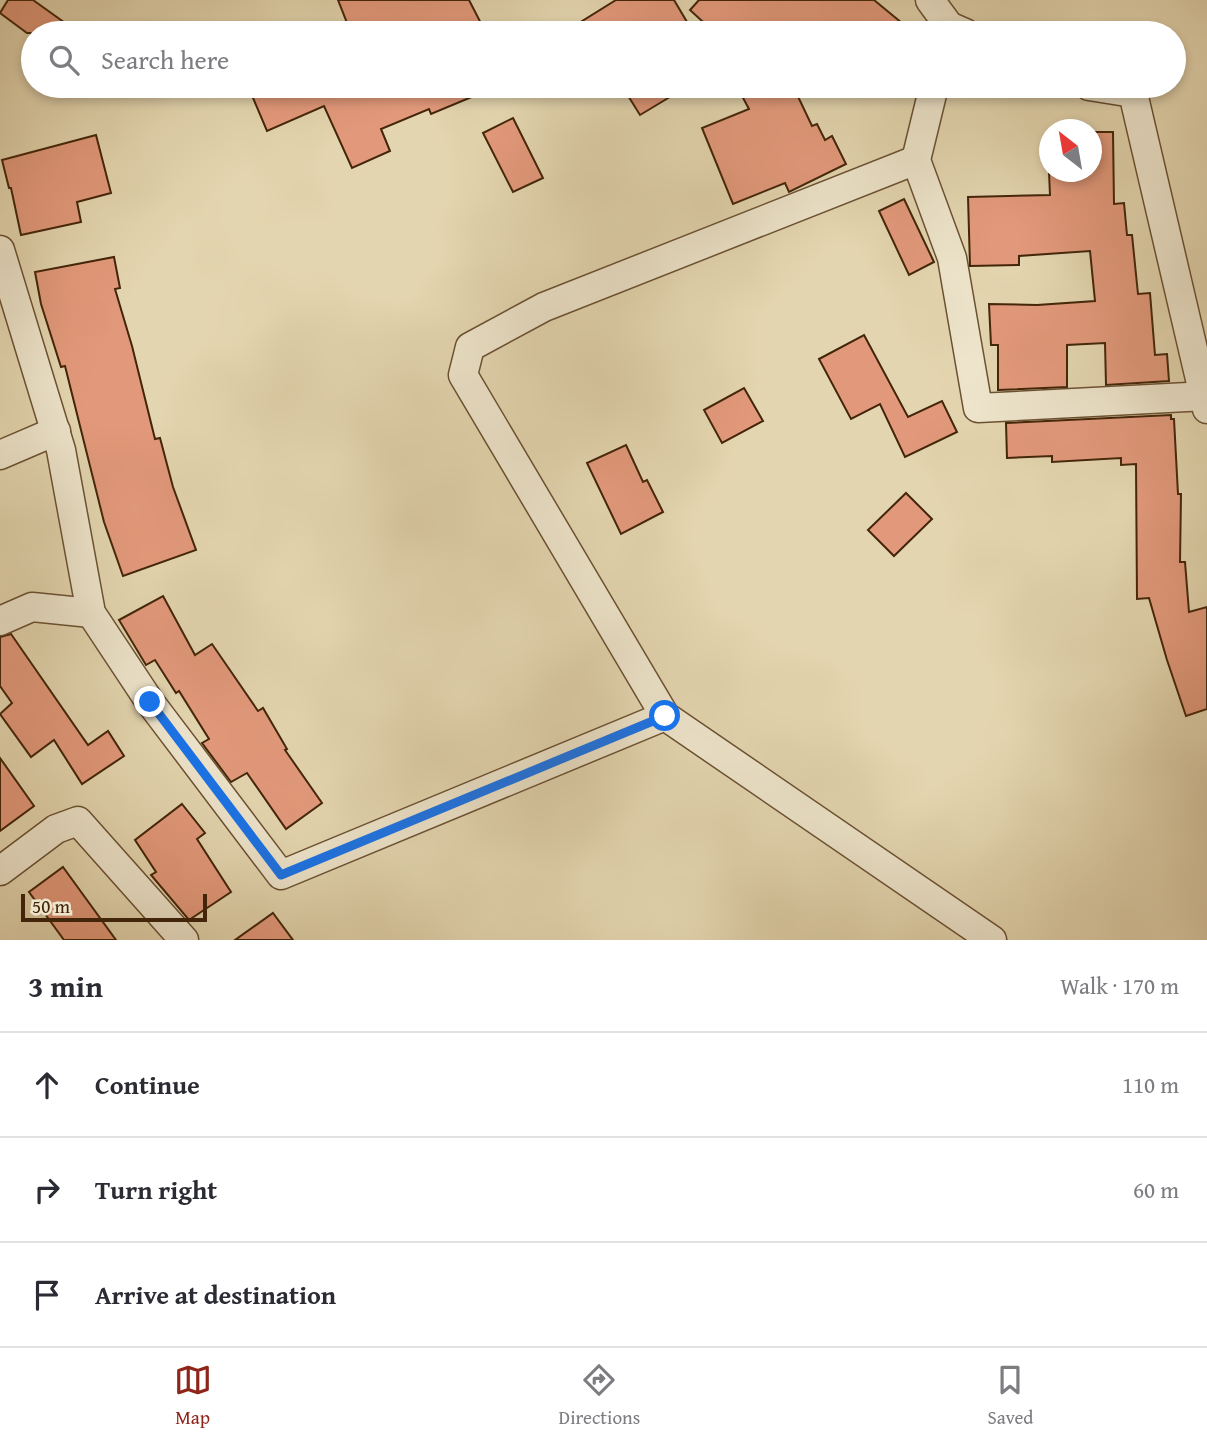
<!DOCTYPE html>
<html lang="en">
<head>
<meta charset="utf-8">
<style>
	:root { --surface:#fff; --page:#f7f7f7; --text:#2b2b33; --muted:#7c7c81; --line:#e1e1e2; --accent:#8f2418 }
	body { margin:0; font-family:"Gentium Book Plus",serif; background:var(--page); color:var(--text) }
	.compass { position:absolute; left:1039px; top:119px; width:63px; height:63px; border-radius:50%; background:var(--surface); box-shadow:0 4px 10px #0003; rotate:329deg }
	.scale { position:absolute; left:21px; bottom:18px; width:186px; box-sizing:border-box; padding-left:7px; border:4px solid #432509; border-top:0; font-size:19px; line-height:24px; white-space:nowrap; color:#432509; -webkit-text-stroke:5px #ede4cb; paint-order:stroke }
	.stop { position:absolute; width:21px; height:21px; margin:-16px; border:5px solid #1a73e8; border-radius:50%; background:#fff }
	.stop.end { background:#1a73e8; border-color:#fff; box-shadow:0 2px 7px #0008 }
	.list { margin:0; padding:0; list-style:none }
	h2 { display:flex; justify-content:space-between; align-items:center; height:91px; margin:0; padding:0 28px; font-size:30px }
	h2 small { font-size:23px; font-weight:400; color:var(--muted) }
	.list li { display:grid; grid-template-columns:46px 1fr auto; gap:21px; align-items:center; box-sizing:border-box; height:105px; padding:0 28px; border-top:2px solid var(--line) }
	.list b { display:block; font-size:26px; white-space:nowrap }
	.list em { font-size:23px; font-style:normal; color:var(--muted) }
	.icon { flex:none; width:38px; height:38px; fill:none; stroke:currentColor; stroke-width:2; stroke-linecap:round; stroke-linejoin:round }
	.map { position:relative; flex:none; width:1207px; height:940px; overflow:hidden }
	.search { position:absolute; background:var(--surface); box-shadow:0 4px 10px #0003; left:21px; right:21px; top:21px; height:77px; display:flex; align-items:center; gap:18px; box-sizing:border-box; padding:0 24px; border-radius:38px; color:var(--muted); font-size:26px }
	.sheet { height:406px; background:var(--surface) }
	nav { display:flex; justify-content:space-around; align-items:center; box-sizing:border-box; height:98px; border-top:2px solid var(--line); background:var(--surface); font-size:19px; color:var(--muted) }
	nav a { display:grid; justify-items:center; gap:4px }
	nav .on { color:var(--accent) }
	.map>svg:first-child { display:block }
</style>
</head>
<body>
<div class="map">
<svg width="1207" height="940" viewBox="0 0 1207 940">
	<rect width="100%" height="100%" fill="#e3d5af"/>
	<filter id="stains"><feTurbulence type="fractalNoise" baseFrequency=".00286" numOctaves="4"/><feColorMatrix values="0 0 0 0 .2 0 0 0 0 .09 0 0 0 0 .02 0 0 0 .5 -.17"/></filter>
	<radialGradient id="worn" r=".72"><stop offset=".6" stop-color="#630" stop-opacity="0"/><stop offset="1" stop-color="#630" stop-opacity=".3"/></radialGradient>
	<!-- building -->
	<g fill="#e2997b" stroke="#432509" stroke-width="2">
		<path d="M 8,0 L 33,0 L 79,33 L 27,33 L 0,13 Z"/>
		<path d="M 338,0 L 469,0 L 486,33 L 351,33 Z"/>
		<path d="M 616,0 L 674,0 L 687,22 L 668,33 L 563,33 Z"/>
		<path d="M 699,0 L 874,0 L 914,33 L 715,33 L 690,10 Z"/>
		<path d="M 248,86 L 372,86 L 364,89 L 366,94 L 385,86 L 498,86 L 431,114 L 429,109 L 381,129 L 390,151 L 352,168 L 324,106 L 267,131 Z"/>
		<path d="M 622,86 L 688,86 L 640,115 Z"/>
		<path d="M 763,86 L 780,86 L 784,93 L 794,88 L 812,126 L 817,124 L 825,140 L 832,136 L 846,164 L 789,192 L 785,183 L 733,204 L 702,128 L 749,109 L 742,96 Z"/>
		<path d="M 513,118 L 543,178 L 513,192 L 483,133 Z"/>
		<path d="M 1091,132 L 1113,132 L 1114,204 L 1124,203 L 1127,235 L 1132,235 L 1138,294 L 1150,293 L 1155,355 L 1167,354 L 1169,381 L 1106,385 L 1105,343 L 1067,345 L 1067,387 L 998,390 L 998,345 L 991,345 L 989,304 L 1037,305 L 1095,301 L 1090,251 L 1019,256 L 1019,265 L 970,266 L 968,197 L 1050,195 L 1049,172 L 1091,172 Z"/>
		<path d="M 96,135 L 111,193 L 77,202 L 81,222 L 21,235 L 11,188 L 9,188 L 2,160 Z"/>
		<path d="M 904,199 L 934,262 L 909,275 L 879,211 Z"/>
		<path d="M 114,257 L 120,288 L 115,289 L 132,346 L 155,439 L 160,438 L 173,487 L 196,550 L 123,576 L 104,522 L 65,366 L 61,367 L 41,304 L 35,272 Z"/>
		<path d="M 864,335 L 908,417 L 942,401 L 957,432 L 905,457 L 880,404 L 851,419 L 819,359 Z"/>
		<path d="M 744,388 L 763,421 L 722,443 L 704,410 Z"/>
		<path d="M 1171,415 L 1171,419 L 1174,419 L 1178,494 L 1181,494 L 1180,562 L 1185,562 L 1189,612 L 1207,607 L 1207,709 L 1186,716 L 1167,660 L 1149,598 L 1137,599 L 1136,464 L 1121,465 L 1121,458 L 1052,462 L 1052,456 L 1007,458 L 1006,423 Z"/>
		<path d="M 626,445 L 643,482 L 647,480 L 663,512 L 621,534 L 587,463 Z"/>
		<path d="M 906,493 L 932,519 L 894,556 L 868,530 Z"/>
		<path d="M 163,596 L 195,655 L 212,644 L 258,711 L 263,708 L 287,749 L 285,750 L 322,803 L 286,829 L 247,773 L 231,782 L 202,743 L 209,739 L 179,691 L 176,693 L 155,660 L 146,665 L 119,620 Z"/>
		<path d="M 11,634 L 88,745 L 108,731 L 124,756 L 82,784 L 54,740 L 31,757 L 0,714 L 12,703 L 0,686 L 0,637 Z"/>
		<path d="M 0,758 L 34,806 L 0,831 Z"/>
		<path d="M 182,804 L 205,833 L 197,839 L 231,892 L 189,920 L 151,875 L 156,872 L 135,840 Z"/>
		<path d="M 63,867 L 116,940 L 64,940 L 29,892 Z"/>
		<path d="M 273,913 L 293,940 L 235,940 Z"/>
	</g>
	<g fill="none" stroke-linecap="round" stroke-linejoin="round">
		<defs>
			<g id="minor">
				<path d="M 930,0 L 949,26 L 965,33"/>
				<path d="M 934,86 L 916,160 L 952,258 L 978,408 L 1207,396"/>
				<path d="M 1089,86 L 1133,93 L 1207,409"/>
				<path d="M 916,160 L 544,307 L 470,347 L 463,375 L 665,716 L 992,940"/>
				<path d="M 0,250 L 61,450 L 91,613 L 150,702 L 281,875 L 665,716"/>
				<path d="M 0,455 L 56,431"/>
				<path d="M 0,621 L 32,607 L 91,613"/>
				<path d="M 0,871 L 56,829 L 78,821 L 184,940"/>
			</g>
		</defs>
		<!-- minor casing -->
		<use href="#minor" stroke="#6b5132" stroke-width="31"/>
		<!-- minor -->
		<use href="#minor" stroke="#ede4cb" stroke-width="28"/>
	</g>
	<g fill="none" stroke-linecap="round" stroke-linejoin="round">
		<!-- route -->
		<path stroke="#1a73e8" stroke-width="9" d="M 150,702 L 281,875 L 665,716"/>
	</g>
	<rect width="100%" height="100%" filter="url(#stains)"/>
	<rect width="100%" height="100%" fill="url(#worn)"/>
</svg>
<svg class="compass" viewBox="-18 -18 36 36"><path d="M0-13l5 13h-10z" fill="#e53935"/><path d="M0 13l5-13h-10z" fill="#7c7c81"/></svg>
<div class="scale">50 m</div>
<div class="stop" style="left:665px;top:716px"></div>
<div class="stop end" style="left:150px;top:702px"></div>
<div class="search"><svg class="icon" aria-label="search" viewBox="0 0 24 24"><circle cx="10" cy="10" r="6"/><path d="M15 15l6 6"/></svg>Search here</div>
</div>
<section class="sheet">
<h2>3 min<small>Walk · 170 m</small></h2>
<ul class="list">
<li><svg class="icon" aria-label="ahead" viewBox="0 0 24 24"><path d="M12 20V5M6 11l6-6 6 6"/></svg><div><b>Continue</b></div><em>110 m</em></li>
<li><svg class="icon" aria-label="right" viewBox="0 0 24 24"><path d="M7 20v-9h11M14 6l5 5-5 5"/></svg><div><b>Turn right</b></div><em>60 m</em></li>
<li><svg class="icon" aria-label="arrive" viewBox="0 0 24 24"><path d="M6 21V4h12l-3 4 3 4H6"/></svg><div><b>Arrive at destination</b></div></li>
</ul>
</section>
<nav>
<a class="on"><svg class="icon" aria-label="map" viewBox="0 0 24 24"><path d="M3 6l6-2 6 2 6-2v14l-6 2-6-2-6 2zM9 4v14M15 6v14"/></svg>Map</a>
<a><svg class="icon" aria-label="directions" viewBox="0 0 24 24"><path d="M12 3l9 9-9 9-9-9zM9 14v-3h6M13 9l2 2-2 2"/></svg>Directions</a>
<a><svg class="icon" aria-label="saved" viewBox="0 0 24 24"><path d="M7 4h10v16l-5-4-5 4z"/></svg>Saved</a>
</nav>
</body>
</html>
